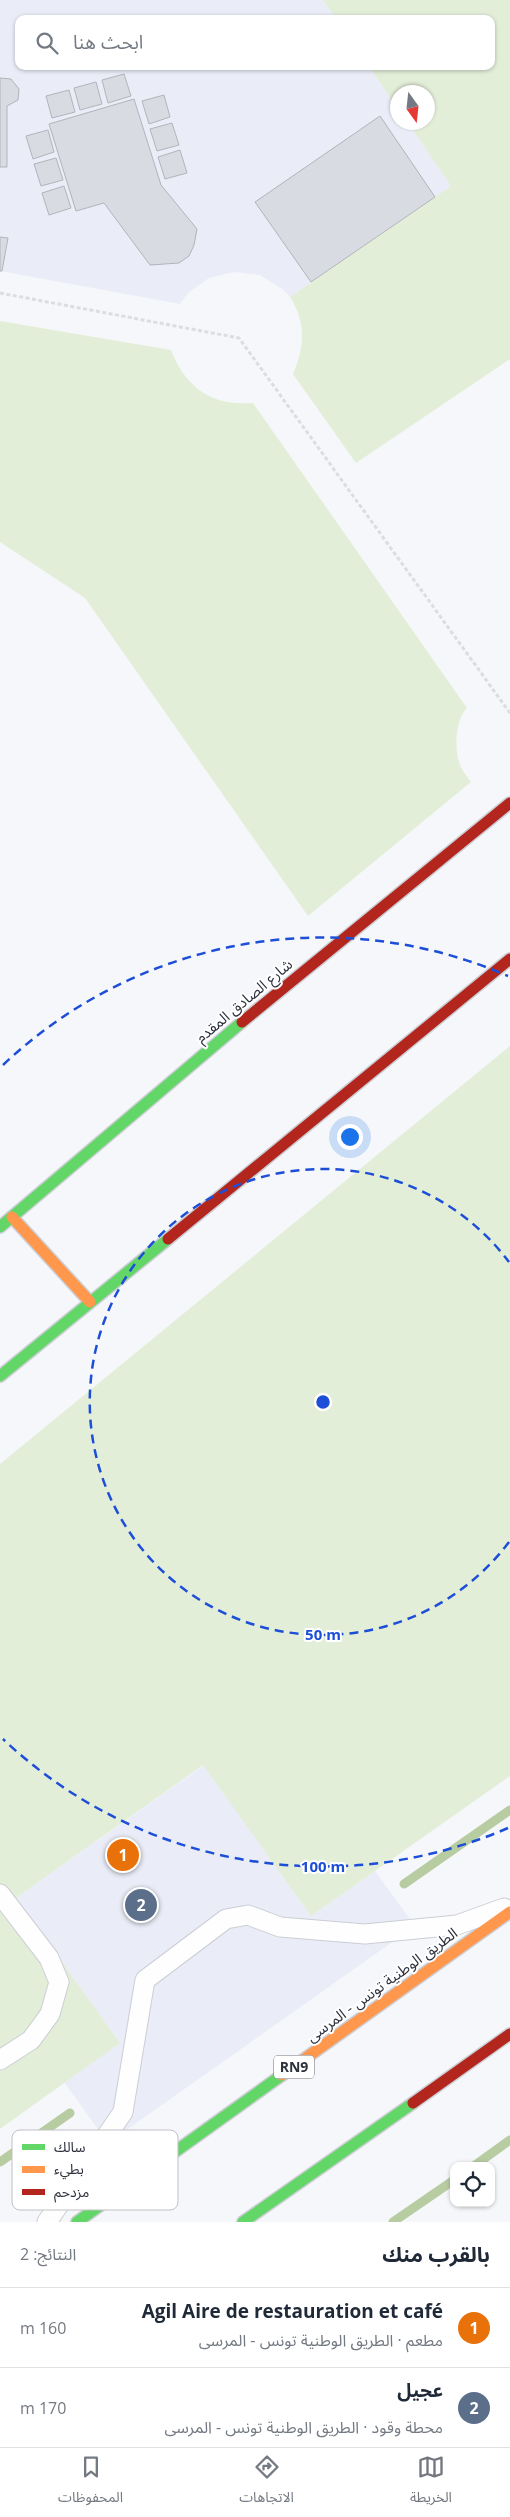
<!DOCTYPE html>
<html lang="ar">
<head>
<meta charset="utf-8">
<style>
	:root { --surface:#fff; --page:#f2f2f3; --text:#1f2937; --muted:#747a83; --line:#e0e1e3; --accent:#73767e }
	body { margin:0; font-family:"Open Sans","Noto Sans Arabic",sans-serif; background:var(--page); color:var(--text); direction:rtl }
	.controls { position:absolute; right:15px; bottom:15px; display:grid; overflow:hidden; border-radius:10px; box-shadow:0 1px 4px #0004 }
	.controls button { width:45px; height:45px; display:grid; place-items:center; padding:0; border:0; border-bottom:1px solid var(--line); background:var(--surface); color:var(--text); font:25px sans-serif }
	.compass { position:absolute; left:390px; top:85px; width:45px; height:45px; border-radius:50%; background:var(--surface); box-shadow:0 1px 4px #0004; rotate:165deg }
	.you { position:absolute; left:349px; top:1136px; width:18px; height:18px; margin:-12px; border:4px solid #fff; border-radius:50%; background:#1a73e8; box-shadow:0 0 0 8px #1a73e833 }
	.badge { display:grid; place-items:center; width:32px; height:32px; border-radius:50%; background:var(--accent); color:#fff; font-size:16px; font-weight:700 }
	.pin { position:absolute; translate:-50% -50%; border:2px solid #fff; box-shadow:0 1px 5px #0006 }
	.list { margin:0; padding:0; list-style:none }
	h2 { display:flex; justify-content:space-between; align-items:center; height:65px; margin:0; padding:0 20px; font-size:21px }
	h2 small { font-size:16px; font-weight:400; color:var(--muted) }
	.list li { display:grid; grid-template-columns:32px 1fr auto; gap:15px; align-items:center; box-sizing:border-box; height:80px; padding:0 20px; border-top:1px solid var(--line) }
	.list b { display:block; font-size:19px; white-space:nowrap }
	.list p { margin:0; font-size:16px; white-space:nowrap; color:var(--muted) }
	.list em { font-size:16px; font-style:normal; color:var(--muted) }
	.icon { flex:none; width:28px; height:28px; fill:none; stroke:currentColor; stroke-width:2; stroke-linecap:round; stroke-linejoin:round }
	.map { position:relative; flex:none; width:510px; height:2222px; overflow:hidden; direction:ltr }
	.search { position:absolute; background:var(--surface); box-shadow:0 1px 4px #0004; left:15px; right:15px; top:15px; height:55px; display:flex; align-items:center; gap:12px; box-sizing:border-box; padding:0 18px; border-radius:10px; color:var(--muted); font-size:19px }
	.sheet { height:225px; background:var(--surface) }
	nav { display:flex; justify-content:space-around; align-items:center; box-sizing:border-box; height:70px; border-top:1px solid var(--line); background:var(--surface); font-size:14px; color:var(--muted) }
	nav a { display:grid; justify-items:center; gap:2px }
	nav .on { color:var(--accent) }
	.map>svg:first-child { display:block }
</style>
</head>
<body>
<div class="map">
<svg width="510" height="2222" viewBox="0 0 510 2222">
	<rect width="100%" height="100%" fill="#f6f7fa"/>
	<!-- built -->
	<g fill="#eaedf7">
		<path d="M 0,0 L 323,0 L 336,19 L 19,19 L 19,66 L 369,66 L 397,108 L 398,122 L 408,123 L 451,186 L 290,297 L 282,289 L 260,275 L 234,272 L 209,278 L 188,293 L 180,304 L 0,271 Z"/>
		<path d="M 204,1765 L 311,1916 L 375,1871 L 415,1926 L 108,2143 L 64,2082 L 120,2043 L 16,1898 Z"/>
	</g>
	<!-- green -->
	<g fill="#e3eed9">
		<path d="M 323,0 L 510,0 L 510,359 L 356,463 L 293,374 C 305,347 306,322 290,297 L 451,186 L 408,123 L 428,122 L 428,92 L 398,92 L 397,108 L 369,66 L 491,66 L 491,19 L 336,19 Z"/>
		<path d="M 0,321 L 171,350 C 186,388 211,406 253,403 L 467,708 C 455,720 454,750 460,765 C 462,771 468,777 471,782 L 308,916 L 85,598 L 0,542 Z"/>
		<path d="M 510,1046 L 510,1776 L 311,1916 L 203,1765 L 16,1898 L 120,2043 L 0,2129 L 0,1464 Z"/>
	</g>
	<g fill="none" stroke-linecap="round" stroke-linejoin="round">
		<!-- stream -->
		<g stroke="#b8cca2" stroke-width="9">
			<path d="M 404,1884 L 510,1810"/>
			<path d="M 0,2162 L 70,2113"/>
			<path d="M 474,2166 L 510,2140"/>
			<path d="M 393,2222 L 454,2180"/>
		</g>
	</g>
	<!-- building -->
	<g fill="#d9dbe2" stroke="#b2b4ba">
		<path d="M 124,74 L 131,96 L 108,103 L 102,80 Z"/>
		<path d="M 0,78 L 11,79 L 19,89 L 18,100 L 7,106 L 7,167 L 0,167 Z"/>
		<path d="M 96,82 L 102,104 L 80,110 L 74,88 Z"/>
		<path d="M 69,90 L 75,112 L 52,118 L 46,96 Z"/>
		<path d="M 164,95 L 170,117 L 149,124 L 142,101 Z"/>
		<path d="M 134,99 L 161,185 L 197,229 L 194,245 L 189,256 L 179,263 L 150,265 L 104,203 L 76,211 L 49,124 Z"/>
		<path d="M 380,116 L 435,197 L 311,282 L 255,202 Z"/>
		<path d="M 172,123 L 179,145 L 157,151 L 150,129 Z"/>
		<path d="M 48,130 L 54,152 L 33,159 L 26,136 Z"/>
		<path d="M 180,150 L 187,173 L 165,179 L 158,157 Z"/>
		<path d="M 56,158 L 63,180 L 41,186 L 34,164 Z"/>
		<path d="M 64,186 L 71,208 L 49,215 L 42,193 Z"/>
		<path d="M 0,237 L 8,238 L 2,271 L 0,271 Z"/>
	</g>
	<g fill="none" stroke-linecap="round" stroke-linejoin="round">
		<defs>
			<g id="lane">
				<path d="M 0,1894 L 49,1958 L 59,1982 L 50,2014 L 31,2040 L 0,2060"/>
				<path d="M 47,2222 L 123,2112 L 145,1980 L 226,1919 L 248,1915 L 280,1927 L 365,1934 L 457,1925 L 504,1908"/>
			</g>
			<g id="fast">
				<path d="M 0,1227 L 242,1022"/>
				<path d="M 0,1376 L 168,1239"/>
				<path d="M 77,2222 L 282,2075"/>
				<path d="M 243,2222 L 413,2103"/>
			</g>
			<g id="slow">
				<path d="M 12,1217 L 90,1302"/>
				<path d="M 282,2075 L 510,1912"/>
			</g>
			<g id="jam">
				<path d="M 242,1022 L 510,803"/>
				<path d="M 168,1239 L 510,959"/>
				<path d="M 413,2103 L 510,2034"/>
			</g>
		</defs>
		<!-- lane casing -->
		<use href="#lane" stroke="#ccced5" stroke-width="21"/>
		<!-- fast casing -->
		<use href="#fast" stroke="#ccced5" stroke-width="14"/>
		<!-- slow casing -->
		<use href="#slow" stroke="#ccced5" stroke-width="14"/>
		<!-- jam casing -->
		<use href="#jam" stroke="#ccced5" stroke-width="14"/>
		<!-- path -->
		<path stroke="#dcddde" stroke-width="3" stroke-dasharray="4 2.5" stroke-linecap="butt" d="M 0,293 L 239,338 L 510,713"/>
		<!-- lane -->
		<use href="#lane" stroke="#fefefe" stroke-width="19"/>
		<!-- fast -->
		<use href="#fast" stroke="#63d668" stroke-width="11"/>
		<!-- slow -->
		<use href="#slow" stroke="#ff974d" stroke-width="11"/>
		<!-- jam -->
		<use href="#jam" stroke="#b3261e" stroke-width="11"/>
	</g>
	<!-- distance rings -->
	<g fill="none" stroke="#1d4ed8" stroke-width="2.5" stroke-dasharray="9 6">
		<path d="M509 1542A233 233 0 1 1 509 1262"/>
		<path d="M508 1828A465 465 0 0 1 3 1739M3 1065A465 465 0 0 1 508 976"/>
	</g>
	<g text-anchor="middle" stroke-width="4" stroke-linejoin="round" paint-order="stroke">
		<!-- shield labels -->
		<rect fill="#fff" stroke="#6c6f76" stroke-width="1" x="274" y="2055.5" width="40" height="23" rx="4"/>
		<g font-size="14" font-weight="bold" fill="#2d313c">
			<text x="294" y="2072">RN9</text>
		</g>
		<!-- street labels -->
		<g font-size="15" fill="#2d313c" stroke="#fff">
			<text transform="translate(244 1001) rotate(-40)" y="5">شارع الصادق المقدم</text>
			<text transform="translate(382 1985) rotate(-36)" y="5">الطريق الوطنية تونس - المرسى</text>
		</g>
	</g>
	<!-- legend -->
	<rect x="12" y="2130" width="166" height="80" rx="8" fill="#fff" stroke="#c0c1c4" stroke-width="1"/>
	<rect x="22" y="2144" width="23" height="6" fill="#63d668"/>
	<rect x="22" y="2166" width="23" height="7" fill="#ff974d"/>
	<rect x="22" y="2189" width="23" height="6" fill="#b3261e"/>
	<g font-size="14" fill="#2d313c">
		<text x="54" y="2152">سالك</text>
		<text x="54" y="2174">بطيء</text>
		<text x="54" y="2197">مزدحم</text>
	</g>
	<circle cx="323" cy="1402" r="8" fill="#1d4ed8" stroke="#fff" stroke-width="2.5"/>
	<g font-size="15" text-anchor="middle" font-weight="bold" fill="#1d4ed8" stroke="#fff" stroke-width="4" stroke-linejoin="round" paint-order="stroke">
		<text x="323" y="1640">50 m</text>
		<text x="323" y="1872">100 m</text>
	</g>
</svg>
<div class="controls">
<button><svg class="icon" aria-label="locate" viewBox="0 0 24 24"><circle cx="12" cy="12" r="6"/><path d="M12 2v4M12 18v4M2 12h4M18 12h4"/></svg></button>
</div>
<svg class="compass" viewBox="-18 -18 36 36"><path d="M0-13l5 13h-10z" fill="#e53935"/><path d="M0 13l5-13h-10z" fill="#747a83"/></svg>
<div class="you"></div>
<div class="pin badge" style="left:123px;top:1855px;background:#e8710a">1</div>
<div class="pin badge" style="left:141px;top:1905px;background:#5c6f8a">2</div>
<div class="search"><svg class="icon" aria-label="search" viewBox="0 0 24 24"><circle cx="10" cy="10" r="6"/><path d="M15 15l6 6"/></svg>ابحث هنا</div>
</div>
<section class="sheet">
<h2>بالقرب منك<small>النتائج: 2</small></h2>
<ul class="list">
<li><span class="badge" style="background:#e8710a">1</span><div><b>Agil Aire de restauration et café</b><p>مطعم · الطريق الوطنية تونس - المرسى</p></div><em>160 m</em></li>
<li><span class="badge" style="background:#5c6f8a">2</span><div><b>عجيل</b><p>محطة وقود · الطريق الوطنية تونس - المرسى</p></div><em>170 m</em></li>
</ul>
</section>
<nav>
<a class="on"><svg class="icon" aria-label="map" viewBox="0 0 24 24"><path d="M3 6l6-2 6 2 6-2v14l-6 2-6-2-6 2zM9 4v14M15 6v14"/></svg>الخريطة</a>
<a><svg class="icon" aria-label="directions" viewBox="0 0 24 24"><path d="M12 3l9 9-9 9-9-9zM9 14v-3h6M13 9l2 2-2 2"/></svg>الاتجاهات</a>
<a><svg class="icon" aria-label="saved" viewBox="0 0 24 24"><path d="M7 4h10v16l-5-4-5 4z"/></svg>المحفوظات</a>
</nav>
</body>
</html>
